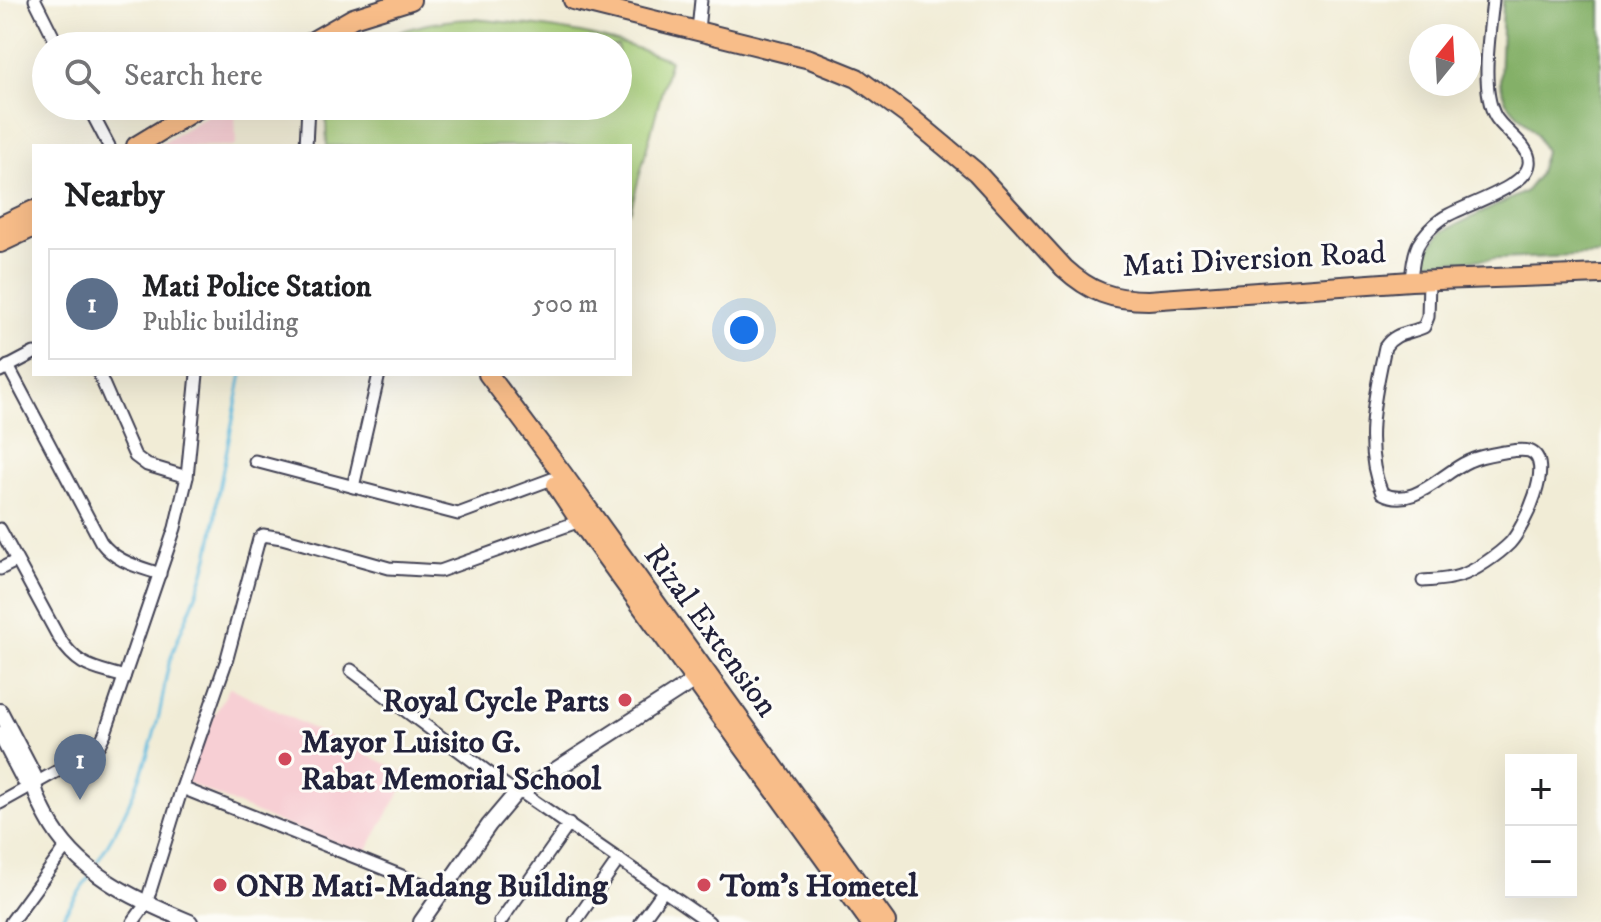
<!DOCTYPE html>
<html lang="en">
<head>
<meta charset="utf-8">
<style>
	:root { --surface:#fff; --page:#f2f2f2; --text:#202124; --muted:#757577; --line:#e0e0e0; --accent:#d93025 }
	body { margin:0; font-family:"IM FELL DW Pica",serif; background:var(--page); color:var(--text) }
	.controls { position:absolute; right:24px; bottom:24px; display:grid; overflow:hidden; border-radius:0px; box-shadow:0 8px 32px #0002 }
	.controls button { width:72px; height:72px; display:grid; place-items:center; padding:0; border:0; border-bottom:2px solid var(--line); background:var(--surface); color:var(--text); font:40px sans-serif }
	.compass { position:absolute; left:1409px; top:24px; width:72px; height:72px; border-radius:50%; background:var(--surface); box-shadow:0 8px 32px #0002; rotate:18deg }
	.you { position:absolute; left:744px; top:330px; width:28px; height:28px; margin:-20px; border:6px solid #fff; border-radius:50%; background:#1a73e8; box-shadow:0 0 0 12px #1a73e833 }
	.badge { display:grid; place-items:center; width:52px; height:52px; border-radius:50%; background:var(--accent); color:#fff; font-size:26px; font-weight:700 }
	.pin { position:absolute; translate:-50% -66px; filter:drop-shadow(0 2px 4px #0008) }
	.pin::after { content:''; position:absolute; top:42px; width:28px; height:24px; background:inherit; clip-path:polygon(0 0,100% 0,50% 100%) }
	.list { margin:0; padding:0; list-style:none }
	h2 { display:flex; justify-content:space-between; align-items:center; height:104px; margin:0; padding:0 32px; font-size:34px }
	h2 small { font-size:26px; font-weight:400; color:var(--muted) }
	.list li { display:grid; grid-template-columns:52px 1fr auto; gap:24px; align-items:center; box-sizing:border-box; height:112px; margin:0 16px 16px; padding:0 16px; border:2px solid var(--line); border-radius:0px }
	.list b { display:block; font-size:30px; white-space:nowrap }
	.list p { margin:0; font-size:26px; white-space:nowrap; color:var(--muted) }
	.list em { font-size:26px; font-style:normal; color:var(--muted) }
	.icon { flex:none; width:44px; height:44px; fill:none; stroke:currentColor; stroke-width:2; stroke-linecap:round; stroke-linejoin:round }
	.map { position:relative; flex:none; width:1601px; height:922px; overflow:hidden }
	.search { position:absolute; background:var(--surface); box-shadow:0 8px 32px #0002; left:32px; top:32px; width:600px; height:88px; display:flex; align-items:center; gap:20px; box-sizing:border-box; padding:0 28px; border-radius:44px; color:var(--muted); font-size:30px }
	.panel { position:absolute; background:var(--surface); box-shadow:0 8px 32px #0002; left:32px; top:144px; width:600px; height:232px; border-radius:0px }
	.map>svg:first-child { display:block }
</style>
</head>
<body>
<div class="map">
<svg width="1601" height="922" viewBox="0 0 1601 922">
	<rect width="100%" height="100%" fill="#fdfcf7"/>
	<filter id="ink" filterUnits="userSpaceOnUse"><feTurbulence type="fractalNoise" baseFrequency=".0125" numOctaves="2"/><feDisplacementMap in="SourceGraphic" scale="16" xChannelSelector="R" yChannelSelector="G"/><feConvolveMatrix kernelMatrix="1 2 1 2 8 2 1 2 1" color-interpolation-filters="sRGB"/></filter>
	<filter id="wash" filterUnits="userSpaceOnUse"><feTurbulence type="fractalNoise" baseFrequency=".006" numOctaves="4" result="noise"/><feDisplacementMap in="SourceGraphic" scale="32" xChannelSelector="R" yChannelSelector="G"/><feGaussianBlur stdDeviation="1.8" result="paint"/><feColorMatrix in="noise" values="0 0 0 0 0 0 0 0 0 0 0 0 0 0 0 0 0 1.4 0 .05"/><feComposite in="paint" operator="in"/></filter>
	<g filter="url(#wash)">
		<rect width="100%" height="100%" fill="#f1ecd6"/>
		<!-- built -->
		<g fill="#f7cfd4">
			<path d="M 223,106 L 235,106 L 236,146 L 158,146 Z"/>
			<path d="M 230,687 L 319,732 L 410,775 L 365,853 L 275,821 L 186,782 L 199,743 Z"/>
		</g>
		<!-- green -->
		<path fill="#a6cd77" stroke="#647859" stroke-width="2" d="M 473,19 C 508,22 544,26 580,33 C 611,39 641,49 670,60 L 630,212 L 630,146 L 327,146 L 326,121 L 328,106 L 618,106 L 618,46 L 370,46 C 402,27 436,20 473,19 Z"/>
		<!-- forest -->
		<path fill="#84b068" stroke="#536952" stroke-width="2" d="M 1503,0 L 1601,0 L 1601,255 L 1423,262 L 1430,246 L 1443,231 L 1525,192 L 1538,176 L 1545,151 L 1536,134 L 1506,102 L 1500,82 Z"/>
		<g fill="none" stroke-linecap="round" stroke-linejoin="round">
			<!-- stream -->
			<g stroke="#60badd" stroke-width="3">
				<path d="M 98,860 C 127,816 145,770 158,719 C 163,701 164,682 169,664 C 178,633 195,603 204,572 C 211,548 216,524 217,499 L 242,374"/>
				<path d="M 59,922 L 89,877"/>
			</g>
		</g>
	</g>
	<g filter="url(#ink)">
		<g fill="none" stroke-linecap="round" stroke-linejoin="round">
			<defs>
				<g id="minor">
					<path d="M 35,0 L 58,46"/>
					<path d="M 698,30 L 701,0"/>
					<path d="M 88,106 L 109,146"/>
					<path d="M 306,146 L 308,106"/>
					<path d="M 1411,281 C 1412,269 1413,256 1418,245 C 1424,234 1433,225 1443,218 C 1463,205 1526,188 1529,164 C 1532,146 1503,131 1495,116 C 1480,88 1490,31 1493,0"/>
					<path d="M 8,366 L 101,542 C 116,562 137,566 160,574"/>
					<path d="M 0,371 L 34,353"/>
					<path d="M 99,374 L 135,456 L 147,465 L 187,477"/>
					<path d="M 255,461 L 458,514 L 552,479"/>
					<path d="M 353,487 L 379,374"/>
					<path d="M 0,529 L 59,638 C 79,668 92,667 124,677"/>
					<path d="M 0,569 L 16,561"/>
					<path d="M 1423,581 C 1435,580 1447,580 1459,576 C 1474,572 1499,554 1510,543 C 1523,529 1557,460 1529,451 C 1521,449 1511,451 1504,452 C 1493,454 1479,456 1469,461 C 1441,473 1414,510 1382,493 C 1362,447 1375,394 1385,347 C 1395,332 1408,334 1424,327 L 1428,317 L 1429,280"/>
					<path d="M 351,670 L 516,793"/>
					<path d="M 182,788 L 442,892"/>
					<path d="M 521,792 L 709,922"/>
					<path d="M 0,803 L 88,754 L 99,745 L 105,733 L 175,528 L 187,477 L 197,374"/>
					<path d="M 11,922 L 66,847"/>
					<path d="M 133,922 L 146,904 L 182,788 L 226,662 L 259,539 L 263,535 L 282,538 L 389,568 L 440,571 L 580,521"/>
					<path d="M 500,922 L 569,824"/>
					<path d="M 575,922 L 619,859"/>
					<path d="M 641,922 L 664,890"/>
				</g>
				<g id="tertiary">
					<path d="M 0,711 L 34,776 C 33,790 40,804 47,817 C 76,873 134,899 190,922"/>
					<path d="M 0,734 L 24,780 L 33,786"/>
					<path d="M 421,922 L 489,825 L 516,793 L 521,792 L 701,676"/>
				</g>
				<g id="primary">
					<path d="M 488,374 L 562,473 L 886,922"/>
					<path d="M 556,485 L 580,521 L 870,922"/>
				</g>
				<g id="trunk">
					<path d="M 573,0 L 810,59 L 857,78 L 910,117 L 976,172 L 1064,268 C 1090,292 1112,300 1148,300 L 1411,281 L 1601,274"/>
					<path d="M 304,46 L 353,18 L 411,0"/>
					<path d="M 136,146 L 202,106"/>
					<path d="M 0,226 L 34,210"/>
					<path d="M 0,243 L 34,227"/>
				</g>
			</defs>
			<!-- minor casing -->
			<use href="#minor" stroke="#414052" stroke-width="15"/>
			<!-- tertiary casing -->
			<use href="#tertiary" stroke="#414052" stroke-width="18"/>
			<!-- primary casing -->
			<use href="#primary" stroke="#414052" stroke-width="22"/>
			<!-- trunk casing -->
			<use href="#trunk" stroke="#414052" stroke-width="22"/>
			<!-- minor -->
			<use href="#minor" stroke="#fff" stroke-width="11"/>
			<!-- tertiary -->
			<use href="#tertiary" stroke="#fff" stroke-width="14"/>
			<!-- primary -->
			<use href="#primary" stroke="#f8bd89" stroke-width="18"/>
			<!-- trunk -->
			<use href="#trunk" stroke="#f8bd89" stroke-width="18"/>
		</g>
	</g>
	<!-- markers -->
	<g fill="#d1495b" stroke="#fdfcf7" stroke-width="3">
		<circle cx="625" cy="700" r="8"/>
		<circle cx="285" cy="759" r="8"/>
		<circle cx="220" cy="885" r="8"/>
		<circle cx="704" cy="885" r="8"/>
	</g>
	<g text-anchor="middle" stroke-width="6" stroke-linejoin="round" paint-order="stroke">
		<!-- street labels -->
		<g font-size="32" fill="#22223b" stroke="#fdfcf7">
			<text transform="translate(1254 258) rotate(-3)" y="11">Mati Diversion Road</text>
			<text transform="translate(712 630) rotate(54)" y="11">Rizal Extension</text>
		</g>
		<!-- poi labels -->
		<g font-size="32" font-weight="bold" fill="#22223b" stroke="#fdfcf7" text-anchor="start">
			<text x="609" y="711" text-anchor="end">Royal Cycle Parts</text>
			<text x="301" y="752">Mayor Luisito G.<tspan x="301" dy="37">Rabat Memorial School</tspan></text>
			<text x="236" y="896">ONB Mati-Madang Building</text>
			<text x="720" y="896">Tom's Hometel</text>
		</g>
	</g>
</svg>
<div class="controls">
<button>+</button>
<button>−</button>
</div>
<svg class="compass" viewBox="-18 -18 36 36"><path d="M0-13l5 13h-10z" fill="#e53935"/><path d="M0 13l5-13h-10z" fill="#757577"/></svg>
<div class="you"></div>
<div class="pin badge" style="left:80px;top:800px;background:#5c6f8a">1</div>
<div class="search"><svg class="icon" aria-label="search" viewBox="0 0 24 24"><circle cx="10" cy="10" r="6"/><path d="M15 15l6 6"/></svg>Search here</div>
<section class="panel">
<h2>Nearby<small></small></h2>
<ul class="list">
<li><span class="badge" style="background:#5c6f8a">1</span><div><b>Mati Police Station</b><p>Public building</p></div><em>500 m</em></li>
</ul>
</section>
</div>
</body>
</html>
